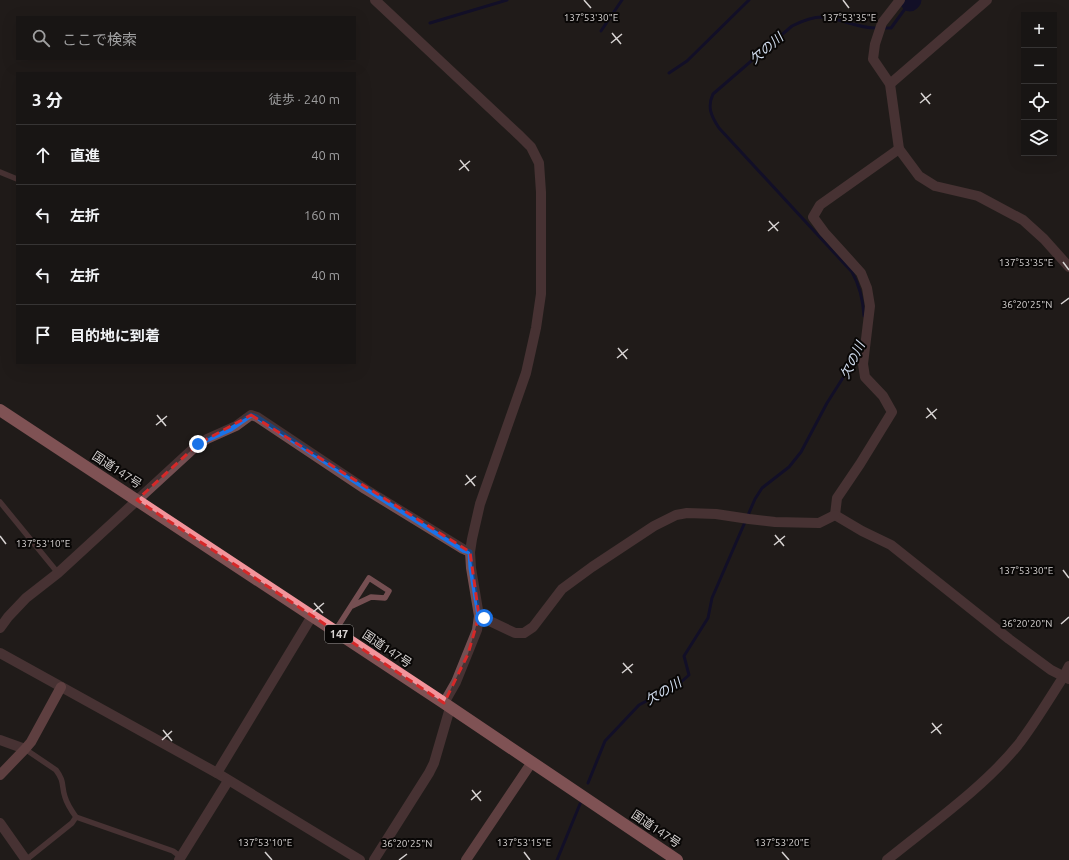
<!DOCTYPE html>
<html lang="ja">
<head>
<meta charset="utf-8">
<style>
	:root { --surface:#181514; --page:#211e1d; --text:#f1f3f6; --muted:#9f9fa0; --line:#363434 }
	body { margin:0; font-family:Ubuntu,"Noto Sans JP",sans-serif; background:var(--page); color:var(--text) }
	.controls { position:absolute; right:12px; top:12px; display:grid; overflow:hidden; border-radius:0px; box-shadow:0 4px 16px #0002 }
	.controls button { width:36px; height:36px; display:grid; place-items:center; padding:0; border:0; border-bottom:1px solid var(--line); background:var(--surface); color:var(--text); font:20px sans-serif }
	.stop { position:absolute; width:12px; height:12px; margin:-9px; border:3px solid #1a73e8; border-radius:50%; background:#fff }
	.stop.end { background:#1a73e8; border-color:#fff; box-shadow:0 1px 4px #0008 }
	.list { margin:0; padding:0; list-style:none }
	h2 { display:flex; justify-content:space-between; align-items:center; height:52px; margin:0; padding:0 16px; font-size:17px }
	h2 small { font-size:13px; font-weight:400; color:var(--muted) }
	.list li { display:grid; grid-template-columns:26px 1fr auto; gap:12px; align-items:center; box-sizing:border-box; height:60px; padding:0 16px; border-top:1px solid var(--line) }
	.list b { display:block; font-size:15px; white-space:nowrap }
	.list em { font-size:13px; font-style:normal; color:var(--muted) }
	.icon { flex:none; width:22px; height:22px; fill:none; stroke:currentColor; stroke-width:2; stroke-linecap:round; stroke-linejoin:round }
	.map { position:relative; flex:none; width:1069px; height:860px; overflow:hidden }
	.search { position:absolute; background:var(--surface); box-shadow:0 4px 16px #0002; left:16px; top:16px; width:340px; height:44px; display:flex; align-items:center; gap:10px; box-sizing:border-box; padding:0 14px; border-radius:0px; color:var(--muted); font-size:15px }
	.panel { position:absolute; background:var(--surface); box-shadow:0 4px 16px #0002; left:16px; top:72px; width:340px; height:292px; border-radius:0px }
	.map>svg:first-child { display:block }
</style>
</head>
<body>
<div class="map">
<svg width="1069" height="860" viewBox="0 0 1069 860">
	<rect width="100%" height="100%" fill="#201c1a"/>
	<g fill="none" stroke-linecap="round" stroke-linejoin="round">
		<!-- stream -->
		<g stroke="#000038" stroke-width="3">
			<path d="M 430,23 L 507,0"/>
			<path d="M 883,28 L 891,28 L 910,2"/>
			<path d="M 601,31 L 622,0"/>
			<path d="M 669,73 L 687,61 L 749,0"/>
			<path d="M 864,316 C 863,300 860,286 852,272 L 719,128 C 711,116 707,107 713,94 L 792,26 C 802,21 811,17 822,17 C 841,18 858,29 877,28"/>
			<path d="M 588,783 L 605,741 L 639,705 L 680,683 L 689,675 L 684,656 L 708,618 L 712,598 L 755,499 L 762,488 L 789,467 L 801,452 L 827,403 L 858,354 L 861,343"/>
			<path d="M 557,860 L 580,804"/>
		</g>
		<!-- river -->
		<path stroke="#000038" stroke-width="19" d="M 910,2 L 912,0"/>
		<!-- lane -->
		<g stroke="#754f52" stroke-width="5.5">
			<path d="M 0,172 L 17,179"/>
			<path d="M 0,502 L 58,573"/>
			<path d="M 335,631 L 369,578 L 389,591 L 385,598 L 371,597 L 352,606"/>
			<path d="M 25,749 L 56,770 C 65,782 61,785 65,797 C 67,804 71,810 76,817 L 173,851 L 181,857"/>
			<path d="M 26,860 L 72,823 L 76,817"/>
		</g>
		<!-- street -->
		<g stroke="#754f52" stroke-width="10">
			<path d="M 375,0 L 520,136 L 531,147 L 539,163 L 541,192 L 541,294 L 536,328 L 526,373 L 480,504 L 472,539 L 470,552 L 471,568 L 479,616 L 477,630 L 456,682 L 444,703"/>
			<path d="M 900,0 L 882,23 L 875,44 L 873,59 L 890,84 L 899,149 L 919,176 L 935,186 L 978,196 L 1023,220 L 1044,239 L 1069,267"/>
			<path d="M 890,84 L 987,0"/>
			<path d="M 835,515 L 837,498 L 860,464 L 892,412 L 883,396 L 865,377 L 863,364 L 870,306 L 867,288 L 861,273 L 824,232 L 813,217 L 820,205 L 899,149"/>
			<path d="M 835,515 L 862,531 L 891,545 L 1009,639 L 1051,670 L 1069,679"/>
			<path d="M 479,616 L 515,633 L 524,633 L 533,627 L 562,589 L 592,567 L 654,526 L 676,515 L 687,513 L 716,514 L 749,519 L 775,522 L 819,523 L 835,515"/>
			<path d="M 0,628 L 8,617 L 26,598 L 58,573 L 194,448 L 207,439 L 236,426 L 251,415 L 257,417 L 365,489 L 463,549 L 470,552"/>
			<path d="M 0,653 L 217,773 L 360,860"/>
			<path d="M 0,740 L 25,749"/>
			<path d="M 217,773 L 312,616"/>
			<path d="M 0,823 L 26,860"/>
			<path d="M 179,860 L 228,781"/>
			<path d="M 374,860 L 429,773 L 434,763 L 450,708"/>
			<path d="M 887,860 C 930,825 984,787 1018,745 C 1035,723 1049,699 1064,676 L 1069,666"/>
		</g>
		<!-- secondary -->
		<g stroke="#a86b6f" stroke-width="10">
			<path d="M 0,775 L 25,749 L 31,742 L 61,687"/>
			<path d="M 466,860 L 532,762"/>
		</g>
		<!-- highway -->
		<path stroke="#f2949b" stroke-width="12" d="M 0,410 L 444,703 L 677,860"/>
	</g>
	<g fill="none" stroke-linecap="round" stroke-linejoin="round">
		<!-- route -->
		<path stroke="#1a73e8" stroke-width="5" d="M 198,444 L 231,429 L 251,415 L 257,417 L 365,488 L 463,550 L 470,552 L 471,568 L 479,616 L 484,618"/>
	</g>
	<!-- marked area -->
	<path d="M0 0H1069V860H0ZM 251,415 L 470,552 L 479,616 L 468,654 L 444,703 L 137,500 L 198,444 Z" fill="#201c1a" fill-opacity=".55" fill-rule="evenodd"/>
	<path fill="none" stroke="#d62828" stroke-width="3" stroke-dasharray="8 5" stroke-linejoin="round" d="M 251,415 L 470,552 L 479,616 L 468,654 L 444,703 L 137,500 L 198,444 Z"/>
	<!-- ticks -->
	<path fill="none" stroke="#d7d3d2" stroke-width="1.5" d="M 584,0 L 591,8M 843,0 L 849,8M 612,33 L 621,44M 611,43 L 622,34M 921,93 L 930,104M 920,103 L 931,94M 460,160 L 469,171M 459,170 L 470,161M 769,221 L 778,231M 768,231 L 779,222M 1063,262 L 1069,270M 1061,304 L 1069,298M 618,348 L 627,359M 617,358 L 628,349M 927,408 L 936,419M 157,415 L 166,426M 926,418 L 937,409M 156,425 L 167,416M 466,475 L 475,486M 465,485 L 476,476M 775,535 L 784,546M 0,536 L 6,544M 774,545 L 785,536M 1063,570 L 1069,578M 314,603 L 323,613M 313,612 L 324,603M 1061,624 L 1069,617M 623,663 L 632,673M 622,673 L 633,664M 932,723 L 941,734M 163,730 L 172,741M 931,733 L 942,724M 162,740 L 172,731M 472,790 L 481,801M 471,800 L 481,791M 265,852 L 272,860M 524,852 L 530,860M 782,852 L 789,860M 399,860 L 407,854"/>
	<g text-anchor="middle" stroke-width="4" stroke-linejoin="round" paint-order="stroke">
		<!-- shield labels -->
		<rect fill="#090706" stroke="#999695" stroke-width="1" x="325" y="625" width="28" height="18" rx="3"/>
		<g font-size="11" font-weight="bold" fill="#d7d3d2">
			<text x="339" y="638">147</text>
		</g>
		<!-- street labels -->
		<g font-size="12" fill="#d7d3d2" stroke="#090706">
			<text transform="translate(117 470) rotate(33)" y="4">国道147号</text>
			<text transform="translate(387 649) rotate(34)" y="4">国道147号</text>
			<text transform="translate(656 829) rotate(34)" y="4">国道147号</text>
		</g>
		<!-- water labels -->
		<g font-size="13" font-style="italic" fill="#d4e0f2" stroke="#090706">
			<text transform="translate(766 48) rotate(-41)" y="5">欠の川</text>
			<text transform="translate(852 360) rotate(-64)" y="5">欠の川</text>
			<text transform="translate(663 691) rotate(-31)" y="5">欠の川</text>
		</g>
	</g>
	<g font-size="10" text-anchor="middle" fill="#d7d3d2" stroke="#090706" stroke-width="4" stroke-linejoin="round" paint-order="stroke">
		<text x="849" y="21">137°53'35"E</text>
		<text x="591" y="21">137°53'30"E</text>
		<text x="1026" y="266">137°53'35"E</text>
		<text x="1027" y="308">36°20'25"N</text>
		<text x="43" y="547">137°53'10"E</text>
		<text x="1026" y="574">137°53'30"E</text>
		<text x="1027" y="627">36°20'20"N</text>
		<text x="265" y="846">137°53'10"E</text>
		<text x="524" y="846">137°53'15"E</text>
		<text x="782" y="846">137°53'20"E</text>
		<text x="407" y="847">36°20'25"N</text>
	</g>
</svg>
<div class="controls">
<button>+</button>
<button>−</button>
<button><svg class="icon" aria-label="locate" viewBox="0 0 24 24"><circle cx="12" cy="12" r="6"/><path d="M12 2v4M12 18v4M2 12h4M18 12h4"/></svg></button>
<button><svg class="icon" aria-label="layers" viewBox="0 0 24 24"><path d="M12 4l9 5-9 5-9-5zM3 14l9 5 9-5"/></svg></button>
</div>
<div class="stop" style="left:484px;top:618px"></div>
<div class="stop end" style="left:198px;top:444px"></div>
<div class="search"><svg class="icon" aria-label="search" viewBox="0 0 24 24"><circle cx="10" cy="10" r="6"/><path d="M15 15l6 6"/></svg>ここで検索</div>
<section class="panel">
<h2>3 分<small>徒歩 · 240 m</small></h2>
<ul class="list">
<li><svg class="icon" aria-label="ahead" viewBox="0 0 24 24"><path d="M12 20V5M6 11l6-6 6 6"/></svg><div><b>直進</b></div><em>40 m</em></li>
<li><svg class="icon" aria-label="left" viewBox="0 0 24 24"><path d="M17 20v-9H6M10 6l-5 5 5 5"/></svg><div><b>左折</b></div><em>160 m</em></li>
<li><svg class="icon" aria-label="left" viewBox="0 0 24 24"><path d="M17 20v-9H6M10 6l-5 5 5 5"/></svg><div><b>左折</b></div><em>40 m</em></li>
<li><svg class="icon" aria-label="arrive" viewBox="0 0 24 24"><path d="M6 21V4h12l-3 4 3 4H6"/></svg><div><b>目的地に到着</b></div></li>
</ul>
</section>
</div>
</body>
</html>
